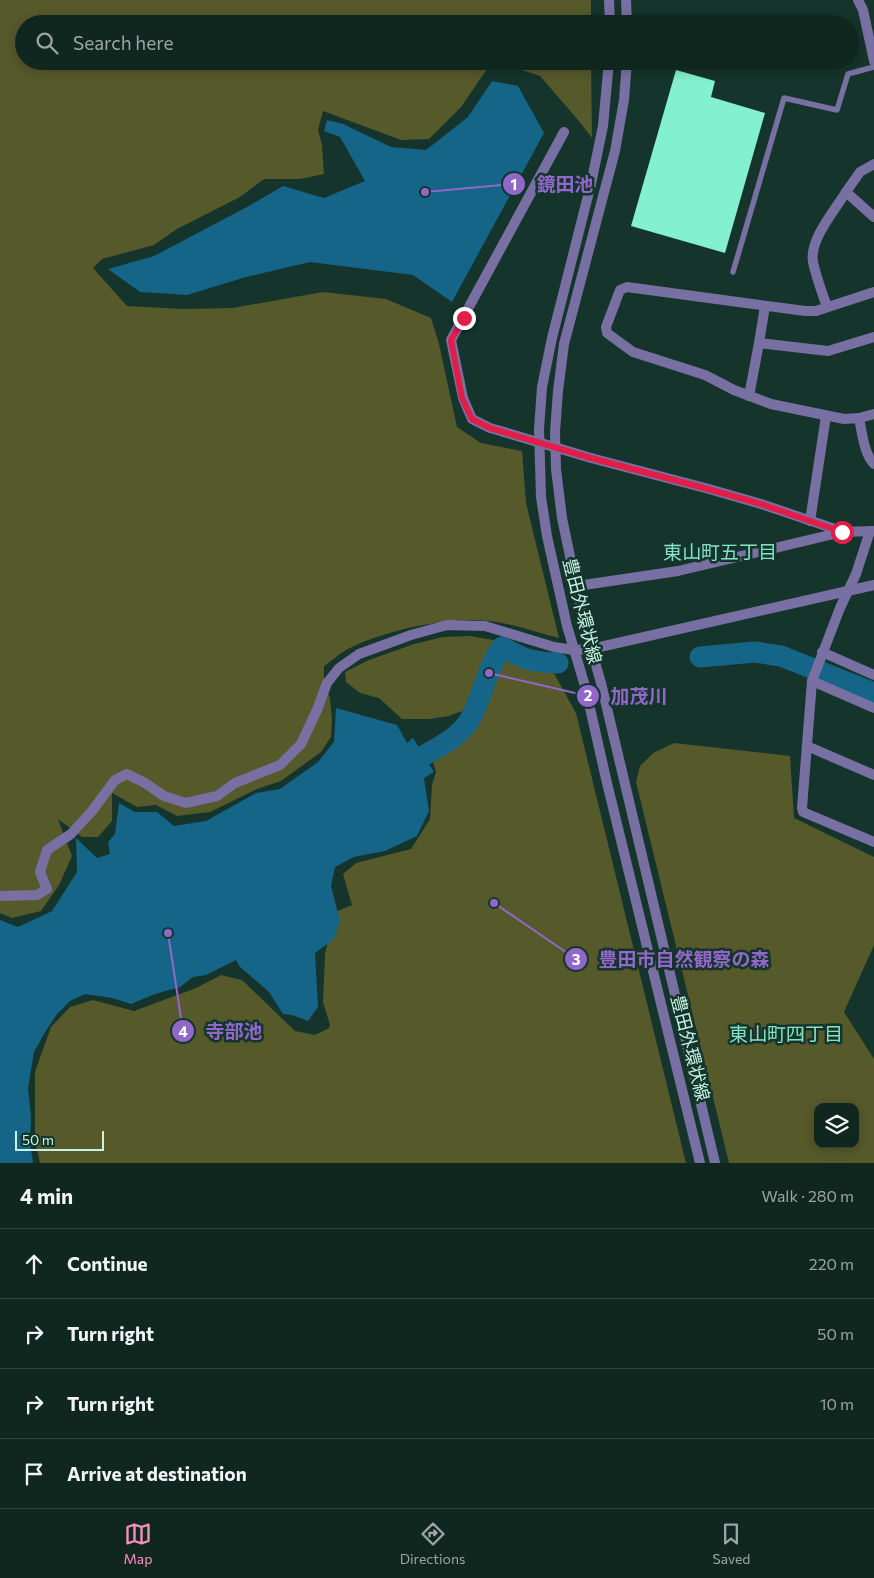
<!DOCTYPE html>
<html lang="en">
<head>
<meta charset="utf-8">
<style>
	:root { --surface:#102720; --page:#1e332d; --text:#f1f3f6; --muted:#9ca5a5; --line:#30443e; --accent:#fc8fc2 }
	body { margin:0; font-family:Commissioner,"Noto Sans JP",sans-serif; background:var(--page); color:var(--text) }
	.controls { position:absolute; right:15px; bottom:15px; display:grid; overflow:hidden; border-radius:10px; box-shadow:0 2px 12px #0003 }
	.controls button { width:45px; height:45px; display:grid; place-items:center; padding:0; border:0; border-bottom:1px solid var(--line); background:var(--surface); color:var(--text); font:25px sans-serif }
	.scale { position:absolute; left:15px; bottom:12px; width:89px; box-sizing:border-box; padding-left:5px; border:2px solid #c5f2e2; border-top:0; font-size:14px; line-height:18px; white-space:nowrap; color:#c5f2e2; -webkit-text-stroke:4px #15342b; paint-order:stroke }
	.stop { position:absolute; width:15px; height:15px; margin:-11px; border:4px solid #e11d48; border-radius:50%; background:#fff }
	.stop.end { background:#e11d48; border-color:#fff; box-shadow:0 1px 5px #0008 }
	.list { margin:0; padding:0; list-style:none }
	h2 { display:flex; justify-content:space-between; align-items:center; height:65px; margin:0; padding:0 20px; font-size:21px }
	h2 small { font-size:16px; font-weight:400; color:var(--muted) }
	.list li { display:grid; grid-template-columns:32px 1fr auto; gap:15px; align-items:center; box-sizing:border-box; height:70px; padding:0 20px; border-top:1px solid var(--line) }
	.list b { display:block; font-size:19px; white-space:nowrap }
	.list em { font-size:16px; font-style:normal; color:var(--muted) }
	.icon { flex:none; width:28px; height:28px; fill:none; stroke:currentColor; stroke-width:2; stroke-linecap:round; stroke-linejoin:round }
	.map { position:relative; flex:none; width:874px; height:1163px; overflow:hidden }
	.search { position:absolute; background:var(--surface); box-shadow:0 2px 12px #0003; left:15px; right:15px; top:15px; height:55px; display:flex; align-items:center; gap:12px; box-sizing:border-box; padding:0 18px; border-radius:28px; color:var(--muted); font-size:19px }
	.sheet { height:345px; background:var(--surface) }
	nav { display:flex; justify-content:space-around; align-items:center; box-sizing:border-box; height:70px; border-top:1px solid var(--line); background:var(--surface); font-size:14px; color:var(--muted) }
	nav a { display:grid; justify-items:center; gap:2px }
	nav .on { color:var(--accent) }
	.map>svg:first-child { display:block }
</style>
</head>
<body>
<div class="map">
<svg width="874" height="1163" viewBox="0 0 874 1163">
	<rect width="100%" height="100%" fill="#15342b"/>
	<!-- green -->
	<g fill="#56592a" fill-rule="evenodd">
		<path d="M 0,0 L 591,0 L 591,24 L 24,24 L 24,61 L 591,61 L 592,138 L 578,120 L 540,76 L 510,66 L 487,69 L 461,107 L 429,139 L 401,140 L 323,111 L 318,130 L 322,145 L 324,174 L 300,179 L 264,179 L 240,197 L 177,229 L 154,245 L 102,259 L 93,268 L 127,306 L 184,309 L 232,308 L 323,292 L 386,299 L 431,318 L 439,344 L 457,427 L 481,443 L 522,451 L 526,503 L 559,638 C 536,632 511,623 488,621 C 448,616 382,631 346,650 C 339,654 332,661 324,666 L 324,684 L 330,698 L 332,720 L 331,737 L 321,752 L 281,781 L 257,789 L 210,812 L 177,816 L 156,805 L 137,807 L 112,793 L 112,821 L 98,837 L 82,837 L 58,819 L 72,856 L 59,885 L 41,911 L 12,918 L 0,913 Z"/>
		<path d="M 470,636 L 499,641 L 470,708 L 449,716 L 429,719 L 402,719 L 379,698 L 360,693 L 346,682 L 345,672 L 369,660 L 414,644 L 443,637 Z"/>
		<path d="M 505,653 L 536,666 L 551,668 L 576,713 L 686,1163 L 40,1163 L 35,1140 L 35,1072 L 51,1027 L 70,1007 L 93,1000 L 134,1011 L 196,988 L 221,975 L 242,980 L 295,1031 L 315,1035 L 329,1028 L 330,1025 L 323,1002 L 325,954 L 335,912 L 352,905 L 343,874 L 356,863 L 411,849 L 430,819 L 432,785 L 436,772 L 431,755 L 464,733 L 474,721 Z"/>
		<path d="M 674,743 L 790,756 L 794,818 L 874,857 L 874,945 L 844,1012 L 874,1059 L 874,1163 L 729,1163 L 636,782 L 640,766 L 653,753 ZM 818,1107 L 855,1107 L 855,1144 L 818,1144 Z"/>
	</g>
	<!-- water -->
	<g fill="#146587">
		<path d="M 492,81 L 518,86 L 544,133 L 452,302 L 413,275 L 310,262 L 246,277 L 187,295 L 140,292 L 108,269 L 154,256 L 247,207 L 283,186 L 324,198 L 365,181 L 340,137 L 324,131 L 327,120 L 343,124 L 391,147 L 426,150 L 468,117 Z"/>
		<path d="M 336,708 L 397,725 L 407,743 L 413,738 L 434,772 L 424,778 L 429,811 L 417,836 L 385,851 L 354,857 L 335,867 L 331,886 L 340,921 L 334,939 L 315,953 L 318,1007 L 308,1021 L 292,1015 L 283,1014 L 269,992 L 239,966 L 236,960 L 206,975 L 193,977 L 180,987 L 155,994 L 131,1004 L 112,998 L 85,994 L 70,1001 L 57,1014 L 44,1034 L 34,1052 L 28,1088 L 31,1117 L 30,1143 L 33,1163 L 0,1163 L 0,920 L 18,927 L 52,911 L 77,872 L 76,838 L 97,858 L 110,854 L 108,842 L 115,834 L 119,803 L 135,812 L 157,812 L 174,826 L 206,821 L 256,793 L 280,789 L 318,762 L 334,742 Z"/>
	</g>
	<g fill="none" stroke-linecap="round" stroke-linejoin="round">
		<!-- river -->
		<g stroke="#146587" stroke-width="21">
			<path d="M 700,657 L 755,652 L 781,656 L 874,693"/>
			<path d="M 423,756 C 439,747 459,737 469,721 C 483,698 486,669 502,647 C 526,660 531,662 558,663"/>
		</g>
	</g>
	<!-- building -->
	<path fill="#83f0ce" d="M 676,70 L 715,81 L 711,97 L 765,113 L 725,253 L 631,226 Z"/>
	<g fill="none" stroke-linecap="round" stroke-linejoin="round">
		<!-- service -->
		<path stroke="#7870a2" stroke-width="5.5" d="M 733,272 L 784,98 L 837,110 L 848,74 L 874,67"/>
		<!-- minor -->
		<g stroke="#7870a2" stroke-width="10">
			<path d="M 874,164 L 860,172 L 846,192 L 874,217"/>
			<path d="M 874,292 L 816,311 L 805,311 L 627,287 L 620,290 L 606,327 L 607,333 L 633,352 L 705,375 L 734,390 L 771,404 L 844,419 L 859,418 L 874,414"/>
			<path d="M 765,306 L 759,343 L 828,351 L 874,337"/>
			<path d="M 827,307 C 822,292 816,277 813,262 C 809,240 835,210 846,192"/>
			<path d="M 749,396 L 759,343"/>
			<path d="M 859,418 C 862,432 864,454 874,464"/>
			<path d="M 504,432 L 490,428 L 472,419 L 463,398 L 451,340 L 564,132"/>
			<path d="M 591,458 L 709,489 L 761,504 L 841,531"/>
			<path d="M 810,521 L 826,416"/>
			<path d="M 870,531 L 856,574 L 840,608 L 812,681 L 802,808 L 803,812 L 874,842"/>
			<path d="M 577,586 L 678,571 L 842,532 L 874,531"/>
			<path d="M 822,652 L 874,675"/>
			<path d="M 812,681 L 874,708"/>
			<path d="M 807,746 L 874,775"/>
			<path d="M 0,896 L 37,895 L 47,889 L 40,872 L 47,850 L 71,834 L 92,811 L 115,780 L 127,774 L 145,783 L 164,796 L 186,803 L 217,796 L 235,783 L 280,765 L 301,744 L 317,710"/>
		</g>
		<!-- tertiary -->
		<g stroke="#7870a2" stroke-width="10">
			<path d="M 609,0 L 610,24"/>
			<path d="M 626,0 L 627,24"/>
			<path d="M 858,0 L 863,10 L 874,61"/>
			<path d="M 609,61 L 603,126 L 591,184 L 552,338 L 542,387 L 539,429 L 541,497 L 547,536 L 567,626 L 585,686 L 607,783 L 700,1163"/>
			<path d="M 627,61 L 624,100 L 615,151 L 564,344 L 558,391 L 555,432 L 556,469 L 562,518 L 584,623 L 601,683 L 715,1163"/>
			<path d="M 317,710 L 327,683 L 339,668 L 359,654 L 411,635 L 447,625 L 485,626 L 554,647 L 574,650 L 591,649 L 874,585"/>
		</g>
		<!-- minor-bridge -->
		<path stroke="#7870a2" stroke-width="10" d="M 504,432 L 591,458"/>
	</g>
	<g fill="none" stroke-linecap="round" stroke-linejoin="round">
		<!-- route -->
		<path stroke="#e11d48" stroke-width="6" d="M 464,318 L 451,340 L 462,398 L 472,419 L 490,428 L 591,458 L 708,489 L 761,504 L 842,532"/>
	</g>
	<g text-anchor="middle" stroke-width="5" stroke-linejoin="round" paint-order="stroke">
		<!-- street labels -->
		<g font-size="18" fill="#c5f2e2" stroke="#15342b">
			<text transform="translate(582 611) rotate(76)" y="6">豊田外環状線</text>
			<text transform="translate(690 1048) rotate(76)" y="6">豊田外環状線</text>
		</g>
		<!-- neighbourhood labels -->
		<g font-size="19" fill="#80e2c3" stroke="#15342b">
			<text x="720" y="559">東山町五丁目</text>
			<text x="786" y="1041">東山町四丁目</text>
		</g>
	</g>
	<!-- callouts -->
	<path fill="none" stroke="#9167ca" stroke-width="2" d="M425 192L514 184M489 673L588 696M494 903L576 959M168 933L183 1031"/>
	<g fill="#9167ca" stroke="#15342b" stroke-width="2">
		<circle cx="425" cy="192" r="5"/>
		<circle cx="489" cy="673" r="5"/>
		<circle cx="494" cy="903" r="5"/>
		<circle cx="168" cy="933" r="5"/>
		<circle cx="514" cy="184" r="12"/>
		<circle cx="588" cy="696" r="12"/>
		<circle cx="576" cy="959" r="12"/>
		<circle cx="183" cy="1031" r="12"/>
	</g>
	<g font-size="15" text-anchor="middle" font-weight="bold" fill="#fff">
		<text x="514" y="190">1</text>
		<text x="588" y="701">2</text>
		<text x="576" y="965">3</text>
		<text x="183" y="1037">4</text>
	</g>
	<g font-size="19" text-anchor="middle" font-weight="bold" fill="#9167ca" stroke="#15342b" stroke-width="5" stroke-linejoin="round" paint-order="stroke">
		<text x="565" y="191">鏡田池</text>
		<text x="639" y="703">加茂川</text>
		<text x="684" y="966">豊田市自然観察の森</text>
		<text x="234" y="1038">寺部池</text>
	</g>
</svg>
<div class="controls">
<button><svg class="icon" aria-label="layers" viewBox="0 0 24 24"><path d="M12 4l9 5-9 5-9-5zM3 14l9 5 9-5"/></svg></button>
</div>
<div class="scale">50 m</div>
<div class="stop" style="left:842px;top:532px"></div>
<div class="stop end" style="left:464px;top:318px"></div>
<div class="search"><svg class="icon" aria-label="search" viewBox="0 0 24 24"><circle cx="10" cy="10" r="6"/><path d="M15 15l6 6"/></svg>Search here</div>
</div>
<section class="sheet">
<h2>4 min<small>Walk · 280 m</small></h2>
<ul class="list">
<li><svg class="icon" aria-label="ahead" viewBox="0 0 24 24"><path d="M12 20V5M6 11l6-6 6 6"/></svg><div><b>Continue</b></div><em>220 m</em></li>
<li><svg class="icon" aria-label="right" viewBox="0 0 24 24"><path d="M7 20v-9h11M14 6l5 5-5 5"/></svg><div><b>Turn right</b></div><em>50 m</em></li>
<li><svg class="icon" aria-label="right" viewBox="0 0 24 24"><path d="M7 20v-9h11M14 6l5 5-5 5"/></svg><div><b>Turn right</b></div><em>10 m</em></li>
<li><svg class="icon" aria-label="arrive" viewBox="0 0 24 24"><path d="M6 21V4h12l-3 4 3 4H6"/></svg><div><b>Arrive at destination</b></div></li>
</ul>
</section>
<nav>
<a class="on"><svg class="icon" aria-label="map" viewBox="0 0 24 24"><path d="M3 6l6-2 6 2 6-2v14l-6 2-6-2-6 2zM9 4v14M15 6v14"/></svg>Map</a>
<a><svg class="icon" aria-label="directions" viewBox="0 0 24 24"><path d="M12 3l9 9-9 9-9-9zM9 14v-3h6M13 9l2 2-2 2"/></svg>Directions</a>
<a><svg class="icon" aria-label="saved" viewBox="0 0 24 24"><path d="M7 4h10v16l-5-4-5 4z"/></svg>Saved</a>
</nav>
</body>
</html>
